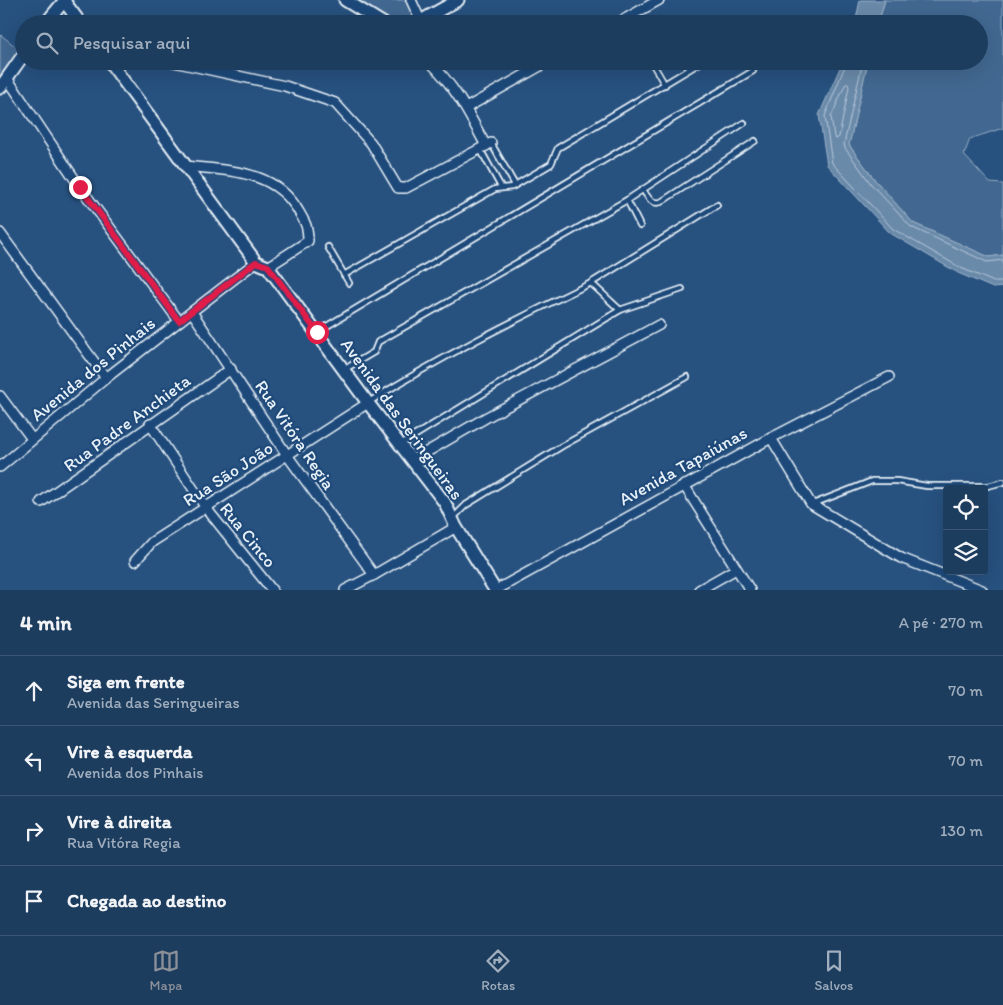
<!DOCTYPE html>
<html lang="pt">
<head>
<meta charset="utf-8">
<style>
	:root { --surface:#1d3d5f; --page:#2a4868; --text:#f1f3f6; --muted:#a0aebd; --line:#3b5674; --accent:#8c9099 }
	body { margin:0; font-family:Itim,sans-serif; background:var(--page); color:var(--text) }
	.controls { position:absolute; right:15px; bottom:15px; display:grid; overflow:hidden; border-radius:5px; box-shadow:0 5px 20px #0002 }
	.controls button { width:45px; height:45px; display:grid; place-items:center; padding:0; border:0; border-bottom:1px solid var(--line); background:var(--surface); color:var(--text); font:25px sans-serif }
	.stop { position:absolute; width:15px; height:15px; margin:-11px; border:4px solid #e11d48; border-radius:50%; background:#fff }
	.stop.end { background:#e11d48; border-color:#fff; box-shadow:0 1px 5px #0008 }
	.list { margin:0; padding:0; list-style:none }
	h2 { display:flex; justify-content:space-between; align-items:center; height:65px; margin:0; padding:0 20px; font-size:21px }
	h2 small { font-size:16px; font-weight:400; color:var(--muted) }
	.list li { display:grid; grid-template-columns:32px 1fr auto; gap:15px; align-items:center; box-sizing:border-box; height:70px; padding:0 20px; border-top:1px solid var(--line) }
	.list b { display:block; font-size:19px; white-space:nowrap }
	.list p { margin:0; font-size:16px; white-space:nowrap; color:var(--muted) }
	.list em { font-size:16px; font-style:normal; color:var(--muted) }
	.icon { flex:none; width:28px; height:28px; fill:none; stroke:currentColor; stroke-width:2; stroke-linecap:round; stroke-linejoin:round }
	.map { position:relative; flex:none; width:1003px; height:590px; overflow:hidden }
	.search { position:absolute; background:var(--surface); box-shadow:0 5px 20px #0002; left:15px; right:15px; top:15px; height:55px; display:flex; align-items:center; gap:12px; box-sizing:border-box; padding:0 18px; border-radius:28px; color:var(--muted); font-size:19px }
	.sheet { height:345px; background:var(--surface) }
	nav { display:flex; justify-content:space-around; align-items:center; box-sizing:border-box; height:70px; border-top:1px solid var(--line); background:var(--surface); font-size:14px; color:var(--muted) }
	nav a { display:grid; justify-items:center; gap:2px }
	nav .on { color:var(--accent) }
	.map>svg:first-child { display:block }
</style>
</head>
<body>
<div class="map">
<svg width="1003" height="590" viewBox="0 0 1003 590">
	<rect width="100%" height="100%" fill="#27517f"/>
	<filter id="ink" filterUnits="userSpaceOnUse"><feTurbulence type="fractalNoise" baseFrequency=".02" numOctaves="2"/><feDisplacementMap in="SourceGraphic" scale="10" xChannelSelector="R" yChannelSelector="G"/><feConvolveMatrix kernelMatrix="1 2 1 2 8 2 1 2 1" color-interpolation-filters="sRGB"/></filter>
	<g filter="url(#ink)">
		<!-- green -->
		<g fill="#436891" stroke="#96acc4">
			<path d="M 353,0 L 405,0 L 416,20 L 409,24 L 391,24 Z"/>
			<path d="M 885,0 L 1003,0 L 1003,128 L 970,139 L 964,155 L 990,183 L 1003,184 L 1003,255 L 989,257 L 913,223 L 875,180 L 849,145 L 868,61 L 979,61 L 979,24 L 878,24 Z"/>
			<path d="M 1,35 L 20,50 L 0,78 L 0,37 Z"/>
		</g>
		<!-- water -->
		<g fill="#6b8aaa" stroke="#9db3c9">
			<path d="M 860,0 L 885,0 L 878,24 L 855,24 Z"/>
			<path d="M 843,61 L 868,61 L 849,145 L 875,180 L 913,223 L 989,257 L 1003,255 L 1003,287 L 993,288 L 958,273 L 890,233 L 827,165 L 819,115 Z"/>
		</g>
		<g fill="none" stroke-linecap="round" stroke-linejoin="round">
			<!-- shore -->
			<g stroke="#b6c8d9" stroke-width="1">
				<path d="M 847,61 L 825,116 L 832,163 L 893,229 L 961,268 L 994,282 L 1003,282"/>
				<path d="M 863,61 L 844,144 L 845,148 L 871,184 L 911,227 L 987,262 L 1003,260"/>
				<path d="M 848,84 L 849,87 L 839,137 L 836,139 L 834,137 L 831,117 L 845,85 Z"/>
			</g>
			<defs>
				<g id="lane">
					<path d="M 651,61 L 665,85"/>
					<path d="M 491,143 L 515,185"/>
					<path d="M 480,149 L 501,187"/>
					<path d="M 643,190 C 648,197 651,205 661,202 L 755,141"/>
					<path d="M 627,200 L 640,226"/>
					<path d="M 328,247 L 349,283"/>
					<path d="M 344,275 L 495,189 L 512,187 L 551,164 L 558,148 L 703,61"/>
					<path d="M 591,283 L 717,205"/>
					<path d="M 317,332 L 753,71"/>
					<path d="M 345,369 L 374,352 L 378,342 L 627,200 L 744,123"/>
					<path d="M 369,402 C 440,357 515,320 591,283 L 620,310"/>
					<path d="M 401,444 L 620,310 L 682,289"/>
					<path d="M 813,504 L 872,481 L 897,481 L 927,486 L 988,486 L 1003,482"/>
					<path d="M 453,518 L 466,505 L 562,446 L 687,377"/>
				</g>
				<g id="street">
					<path d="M 411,0 L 422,24"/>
					<path d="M 616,24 L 659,0"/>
					<path d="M 169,61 L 285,86 L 335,103 L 371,143 L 398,188 L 406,188 L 491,143"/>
					<path d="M 429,61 C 455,86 469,114 486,146"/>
					<path d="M 7,78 L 80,187 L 179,321"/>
					<path d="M 466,108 L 549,61"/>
					<path d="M 185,166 C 228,171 275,169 299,212 C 306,224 308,227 308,241 L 268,267"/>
					<path d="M 0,233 L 106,378"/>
					<path d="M 192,312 L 287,455 L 374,575"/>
					<path d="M 0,396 L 32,439"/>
					<path d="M 150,424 L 206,508 L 272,590"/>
					<path d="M 771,438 L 811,504 L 901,558 L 982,590"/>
					<path d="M 413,460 L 487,417 L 659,325"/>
					<path d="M 0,467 L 106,378 L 256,262"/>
					<path d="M 684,485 L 750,590"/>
					<path d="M 41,502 L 231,369"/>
					<path d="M 135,561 L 152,542 L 368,403"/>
					<path d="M 345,590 L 374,575 L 456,527"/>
					<path d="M 496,590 L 771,438 L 889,377"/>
					<path d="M 699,590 L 736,569"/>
				</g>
				<g id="secondary">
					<path d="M 345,0 L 384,24"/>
					<path d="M 64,1 L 81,24"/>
					<path d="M 45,24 L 65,0"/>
					<path d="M 415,24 L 458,0"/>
					<path d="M 109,61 L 256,262 L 268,267 L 368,403 L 445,503 L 456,527 L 495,590"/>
					<path d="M 0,88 L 24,54"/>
				</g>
			</defs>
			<!-- lane casing -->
			<use href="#lane" stroke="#e8f1f8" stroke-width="8"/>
			<!-- street casing -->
			<use href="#street" stroke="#e8f1f8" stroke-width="12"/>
			<!-- secondary casing -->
			<use href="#secondary" stroke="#e8f1f8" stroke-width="15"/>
			<!-- lane -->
			<use href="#lane" stroke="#1f4a7a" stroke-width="4.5"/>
			<!-- street -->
			<use href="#street" stroke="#1f4a7a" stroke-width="9"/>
			<!-- secondary -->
			<use href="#secondary" stroke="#1f4a7a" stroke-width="11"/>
		</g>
	</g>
	<g fill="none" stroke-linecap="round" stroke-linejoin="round" filter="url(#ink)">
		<!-- route -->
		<path stroke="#e11d48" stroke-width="6" d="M 80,187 L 179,321 L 256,262 L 268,266 L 317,332"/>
	</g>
	<g text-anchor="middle" stroke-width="4.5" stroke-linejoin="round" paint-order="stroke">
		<!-- street labels -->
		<g font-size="18" fill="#e8f1f8" stroke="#1f4a7a">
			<text transform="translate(93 369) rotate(-39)" y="6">Avenida dos Pinhais</text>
			<text transform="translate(402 419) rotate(54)" y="6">Avenida das Seringueiras</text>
			<text transform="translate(127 423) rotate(-36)" y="6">Rua Padre Anchieta</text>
			<text transform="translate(295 435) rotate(56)" y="6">Rua Vitóra Regia</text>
			<text transform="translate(683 466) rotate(-29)" y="6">Avenida Tapaiúnas</text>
			<text transform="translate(228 474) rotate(-33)" y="6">Rua São João</text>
			<text transform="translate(248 535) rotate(51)" y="6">Rua Cinco</text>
		</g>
	</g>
</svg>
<div class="controls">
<button><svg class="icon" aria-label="locate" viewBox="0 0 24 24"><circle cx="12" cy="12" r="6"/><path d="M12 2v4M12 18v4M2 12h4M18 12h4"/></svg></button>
<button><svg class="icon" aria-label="layers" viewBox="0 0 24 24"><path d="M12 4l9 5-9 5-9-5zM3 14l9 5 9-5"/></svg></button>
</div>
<div class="stop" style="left:317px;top:332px"></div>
<div class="stop end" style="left:80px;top:187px"></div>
<div class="search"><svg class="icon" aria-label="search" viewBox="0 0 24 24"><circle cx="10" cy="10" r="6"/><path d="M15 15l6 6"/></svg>Pesquisar aqui</div>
</div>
<section class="sheet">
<h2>4 min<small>A pé · 270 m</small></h2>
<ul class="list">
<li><svg class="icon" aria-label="ahead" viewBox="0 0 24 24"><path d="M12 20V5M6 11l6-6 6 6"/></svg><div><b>Siga em frente</b><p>Avenida das Seringueiras</p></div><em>70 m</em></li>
<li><svg class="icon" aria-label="left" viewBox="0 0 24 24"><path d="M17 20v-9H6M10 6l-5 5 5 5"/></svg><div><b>Vire à esquerda</b><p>Avenida dos Pinhais</p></div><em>70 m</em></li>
<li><svg class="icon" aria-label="right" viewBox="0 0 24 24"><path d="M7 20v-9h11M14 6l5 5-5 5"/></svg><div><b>Vire à direita</b><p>Rua Vitóra Regia</p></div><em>130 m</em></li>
<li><svg class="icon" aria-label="arrive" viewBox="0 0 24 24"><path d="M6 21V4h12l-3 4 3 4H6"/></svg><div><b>Chegada ao destino</b></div></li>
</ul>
</section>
<nav>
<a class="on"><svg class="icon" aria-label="map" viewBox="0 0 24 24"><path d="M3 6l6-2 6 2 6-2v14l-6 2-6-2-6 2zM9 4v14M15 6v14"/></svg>Mapa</a>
<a><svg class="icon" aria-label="directions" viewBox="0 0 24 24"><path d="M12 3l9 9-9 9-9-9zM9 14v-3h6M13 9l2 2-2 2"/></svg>Rotas</a>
<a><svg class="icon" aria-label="saved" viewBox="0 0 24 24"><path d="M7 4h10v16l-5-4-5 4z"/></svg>Salvos</a>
</nav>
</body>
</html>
